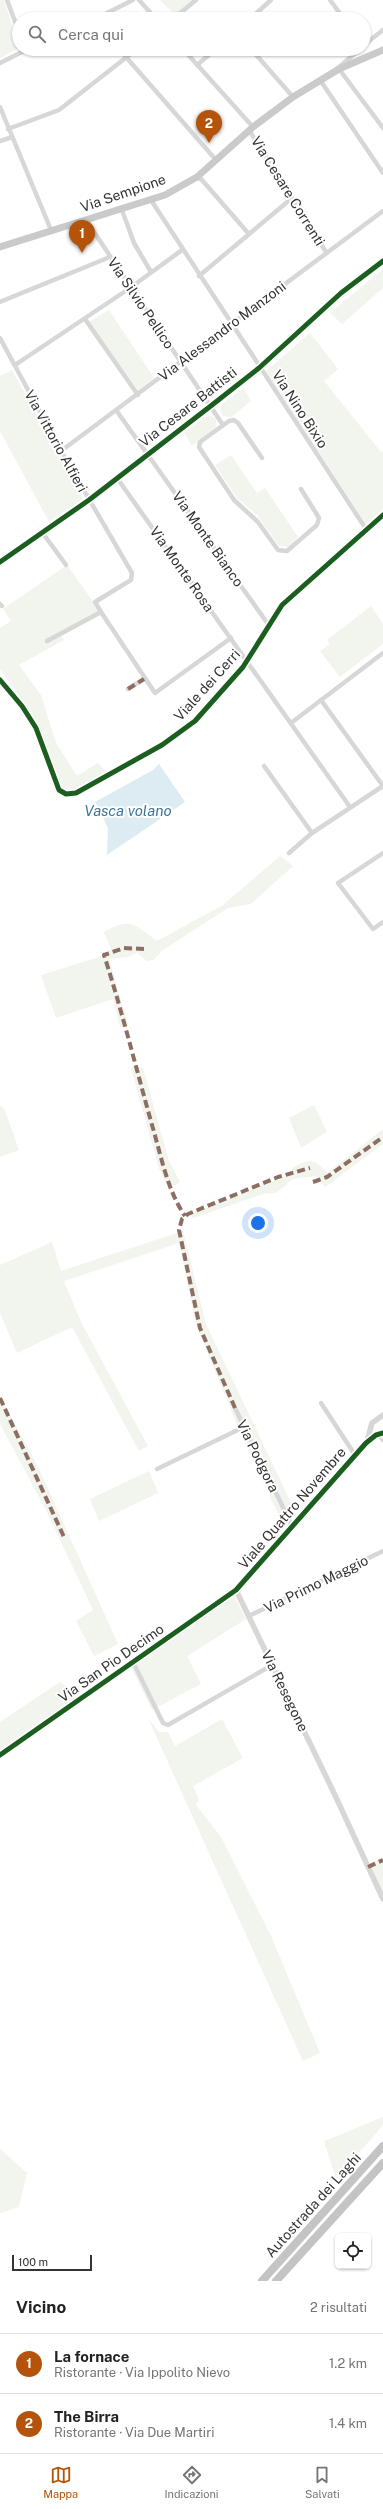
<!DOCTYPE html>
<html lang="it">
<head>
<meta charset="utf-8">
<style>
	:root { --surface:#fff; --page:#f2f2f2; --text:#202124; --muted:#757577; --line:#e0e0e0; --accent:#b45309 }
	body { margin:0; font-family:"Public Sans",sans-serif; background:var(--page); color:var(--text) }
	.controls { position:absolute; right:12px; bottom:12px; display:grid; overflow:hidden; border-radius:6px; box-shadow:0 1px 3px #0004 }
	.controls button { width:36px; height:36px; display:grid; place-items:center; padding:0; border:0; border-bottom:1px solid var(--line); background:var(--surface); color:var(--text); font:20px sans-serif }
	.scale { position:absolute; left:12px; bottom:10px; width:80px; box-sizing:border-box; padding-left:4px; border:2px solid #333; border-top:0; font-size:11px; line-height:14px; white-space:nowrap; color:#333; -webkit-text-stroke:3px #fff; paint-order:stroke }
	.you { position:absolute; left:258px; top:1223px; width:14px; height:14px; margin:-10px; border:3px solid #fff; border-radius:50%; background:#1a73e8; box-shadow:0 0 0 6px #1a73e833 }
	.badge { display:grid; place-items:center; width:26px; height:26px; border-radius:50%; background:var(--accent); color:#fff; font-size:13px; font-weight:700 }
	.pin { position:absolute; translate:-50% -33px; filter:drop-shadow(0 1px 2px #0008) }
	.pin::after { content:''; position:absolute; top:21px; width:14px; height:12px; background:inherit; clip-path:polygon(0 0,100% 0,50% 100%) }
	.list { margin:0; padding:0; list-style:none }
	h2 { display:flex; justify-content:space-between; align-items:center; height:52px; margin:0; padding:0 16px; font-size:17px }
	h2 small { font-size:13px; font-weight:400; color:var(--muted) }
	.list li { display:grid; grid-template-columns:26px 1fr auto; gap:12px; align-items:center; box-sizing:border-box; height:60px; padding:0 16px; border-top:1px solid var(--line) }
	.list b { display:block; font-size:15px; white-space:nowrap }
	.list p { margin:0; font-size:13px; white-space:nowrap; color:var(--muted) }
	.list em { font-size:13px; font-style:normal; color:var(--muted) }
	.icon { flex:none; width:22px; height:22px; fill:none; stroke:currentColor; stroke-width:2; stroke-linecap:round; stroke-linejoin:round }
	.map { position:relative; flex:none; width:383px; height:2281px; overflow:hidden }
	.search { position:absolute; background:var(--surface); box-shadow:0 1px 3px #0004; left:12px; right:12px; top:12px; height:44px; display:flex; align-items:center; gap:10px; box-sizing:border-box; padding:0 14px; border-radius:22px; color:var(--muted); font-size:15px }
	.sheet { height:172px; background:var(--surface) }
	nav { display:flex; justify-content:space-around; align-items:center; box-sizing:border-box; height:56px; border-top:1px solid var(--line); background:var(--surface); font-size:11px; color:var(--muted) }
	nav a { display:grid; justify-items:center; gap:2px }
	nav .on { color:var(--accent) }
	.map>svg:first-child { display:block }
</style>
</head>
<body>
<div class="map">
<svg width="383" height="2281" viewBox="0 0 383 2281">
	<rect width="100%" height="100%" fill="#fff"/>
	<!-- green -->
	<g fill="#f1f5ed">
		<path d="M 0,0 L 4,0 L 19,46 L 17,49 L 0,58 Z"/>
		<path d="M 160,0 L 193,0 L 175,15 Z"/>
		<path d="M 383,269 L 383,288 L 342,324 L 330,313 Z"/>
		<path d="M 109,310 L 154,378 L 138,390 L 89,322 Z"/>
		<path d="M 310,333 L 338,369 L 324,381 L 381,452 L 383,451 L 383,509 L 366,524 L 266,371 Z"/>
		<path d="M 12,370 L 83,499 L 49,522 L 0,431 L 0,376 Z"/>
		<path d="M 244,388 L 251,401 L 231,417 L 223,416 L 220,410 L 222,404 Z"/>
		<path d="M 211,416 L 216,419 L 216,427 L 192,446 L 184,433 L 205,417 Z"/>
		<path d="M 231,455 L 257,493 L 265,488 L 298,537 L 288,547 L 279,546 L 257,515 L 237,498 L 215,465 Z"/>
		<path d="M 67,565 L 102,614 L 61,636 L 64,640 L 19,665 L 41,695 L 56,743 L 77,776 L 98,763 L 106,772 L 71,791 L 60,786 L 47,746 L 35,719 L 0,669 L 0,628 L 11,621 L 3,609 Z"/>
		<path d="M 371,606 L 383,624 L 383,644 L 340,677 L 320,651 L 330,644 L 327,640 Z"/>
		<path d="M 280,856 L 293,866 L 251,904 L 228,908 L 163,950 L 153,960 L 147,961 L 137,953 L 128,957 L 109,959 L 128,1025 L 120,1027 L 113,999 L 56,1018 L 41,975 L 99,957 L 111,949 L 104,932 C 132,917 133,924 157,941 L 223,905 Z"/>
		<path d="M 135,1066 L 143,1068 L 169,1161 L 180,1182 L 169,1189 L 159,1169 L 131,1068 Z"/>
		<path d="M 314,1105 L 327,1132 L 301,1148 L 289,1118 Z"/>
		<path d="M 0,1106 L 4,1108 L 19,1150 L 0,1157 Z"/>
		<path d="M 383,1129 L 383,1144 L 325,1187 L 316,1176 L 293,1179 L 276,1193 L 263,1194 L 193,1218 L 190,1215 L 291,1174 L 292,1168 C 310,1159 313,1157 327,1173 Z"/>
		<path d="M 183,1231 L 206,1324 L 294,1509 L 282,1522 L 248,1451 L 196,1325 L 179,1243 L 64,1281 L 81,1322 L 148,1446 L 139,1451 L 72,1327 L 17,1353 L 0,1313 L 0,1265 L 52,1242 L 61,1271 Z"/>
		<path d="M 0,1396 L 39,1469 L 118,1644 L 94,1656 L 76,1621 L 93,1610 L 46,1510 L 0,1424 Z"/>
		<path d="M 149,1471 L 158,1493 L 99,1521 L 90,1499 Z"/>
		<path d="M 234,1596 L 246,1619 L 187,1656 L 201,1684 L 152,1710 L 131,1667 Z"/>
		<path d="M 60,1682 L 80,1697 L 0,1753 L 0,1722 Z"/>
		<path d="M 148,1718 L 159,1732 L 168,1732 L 175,1746 L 222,1719 L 243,1758 L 193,1786 L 199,1800 L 196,1805 L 221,1837 L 272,1938 L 320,2053 L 303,2061 Z"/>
		<path d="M 383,1857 L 383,1896 L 370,1863 Z"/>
		<path d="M 383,2117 L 383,2125 L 336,2179 L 324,2141 Z"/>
		<path d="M 0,2149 L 27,2173 L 19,2207 L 0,2213 Z"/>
	</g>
	<!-- water -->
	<path fill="#ddebf3" d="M 159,764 L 185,802 L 107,855 L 108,828 L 95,802 L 153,770 Z"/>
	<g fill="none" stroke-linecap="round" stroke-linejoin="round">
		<!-- minor -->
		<g stroke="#d7d7d7" stroke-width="4.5">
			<path d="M 7,0 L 19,32"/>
			<path d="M 139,0 L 156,19"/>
			<path d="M 330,0 L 344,19"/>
			<path d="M 95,19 L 133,0"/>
			<path d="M 173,19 L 196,0"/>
			<path d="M 250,19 L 271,0"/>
			<path d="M 364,45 L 383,30"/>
			<path d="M 119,49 L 216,160"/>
			<path d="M 183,49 L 253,127"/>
			<path d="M 251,49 L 293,97"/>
			<path d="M 0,63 L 28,49"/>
			<path d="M 197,65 L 216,49"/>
			<path d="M 338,68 L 360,49"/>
			<path d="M 339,69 L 383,128"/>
			<path d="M 320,80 L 383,173"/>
			<path d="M 0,107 L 51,230"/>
			<path d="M 8,129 L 59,110 L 137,49"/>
			<path d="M 249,130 L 326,252"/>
			<path d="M 0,141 L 12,137"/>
			<path d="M 197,177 L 202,180 L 248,233"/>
			<path d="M 151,200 L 366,529"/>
			<path d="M 122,210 L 134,243 L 151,272"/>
			<path d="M 86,220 L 223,425"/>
			<path d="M 199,276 L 292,198"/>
			<path d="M 0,302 L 110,257"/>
			<path d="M 85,319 L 138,395"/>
			<path d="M 0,338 L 61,451 L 132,573 L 131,580 L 95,602 L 101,612"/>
			<path d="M 15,365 L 130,288 L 182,250"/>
			<path d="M 116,410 L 268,624"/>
			<path d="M 61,451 L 383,211"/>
			<path d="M 262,458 L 238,423 L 234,420 L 229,421 L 200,442 L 199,447 L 234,500 L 258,522 L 278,550 L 287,551 L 317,525 L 319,518 L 301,489"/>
			<path d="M 117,478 L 350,807"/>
			<path d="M 42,532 L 66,565"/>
			<path d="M 0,562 L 89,500 L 212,405 L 259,368 L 341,293 L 383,261"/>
			<path d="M 0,604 L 2,606"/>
			<path d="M 47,641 L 101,612 L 155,693 L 231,638"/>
			<path d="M 128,689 L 144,679"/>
			<path d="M 321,700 L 383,786"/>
			<path d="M 291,723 L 383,653"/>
			<path d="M 264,766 L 312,833"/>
			<path d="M 289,853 L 312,833 L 383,786"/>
			<path d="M 383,853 L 338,883 L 373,929 L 383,922"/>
			<path d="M 321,1403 L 355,1455"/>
			<path d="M 235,1408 L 292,1526"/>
			<path d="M 379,1435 L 383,1440"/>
			<path d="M 157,1469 L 244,1427"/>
			<path d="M 249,1616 L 383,1551"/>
			<path d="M 133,1662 L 163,1723 L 168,1725 L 272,1665"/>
		</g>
		<!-- tertiary -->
		<g stroke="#d7d7d7" stroke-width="5.5">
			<path d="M 0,680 L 22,706 L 36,728 L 59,790 L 66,794 L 76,793 L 162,745 L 195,721 L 243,667 L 282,605 L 383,515"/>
			<path d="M 367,1441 L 372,1423 L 383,1415"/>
			<path d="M 236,1590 L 334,1793 L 383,1899"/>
			<path d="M 0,1755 L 236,1590 L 366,1443 L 376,1435 L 383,1433"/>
		</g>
		<!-- primary -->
		<path stroke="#cacaca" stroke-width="7" d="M 0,247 L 165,195 L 197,177 L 253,127 L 293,97 L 339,69 L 383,50"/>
		<!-- motorway -->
		<g stroke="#c4c4c4" stroke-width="8">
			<path d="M 262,2281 L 383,2146"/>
			<path d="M 276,2281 L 383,2163"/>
		</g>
		<!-- quiet -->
		<g stroke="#8d6e63" stroke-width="4" stroke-dasharray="8 4" stroke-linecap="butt">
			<path d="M 128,689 L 144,679"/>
			<path d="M 144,949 L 124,948 L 104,955 C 122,1011 136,1068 152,1125 C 161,1155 167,1190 185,1216"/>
			<path d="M 313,1182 L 327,1177 L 383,1137"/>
			<path d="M 0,1398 L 64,1537"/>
			<path d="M 235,1408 L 200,1328 L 179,1230 L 182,1219 L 188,1214 L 278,1177 L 310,1168"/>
			<path d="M 368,1867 L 383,1860"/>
		</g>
		<defs>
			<g id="cycleway">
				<path d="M 0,562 L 89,500 L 212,405 L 259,368 L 341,293 L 383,261"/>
				<path d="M 0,680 L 22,706 L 36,728 L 59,790 L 66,794 L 76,793 L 162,745 L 195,721 L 243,667 L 282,605 L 383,515"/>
				<path d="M 0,1755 L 236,1590 L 366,1443 L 376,1435 L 383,1433"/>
			</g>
		</defs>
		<!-- cycleway casing -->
		<use href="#cycleway" stroke="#fff" stroke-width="8"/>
		<!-- cycleway -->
		<use href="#cycleway" stroke="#1b5e20" stroke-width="5"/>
	</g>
	<g text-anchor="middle" stroke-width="4" stroke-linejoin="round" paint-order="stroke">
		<!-- street labels -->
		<g font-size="14" fill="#333" stroke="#fff">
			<text transform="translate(288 191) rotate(58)" y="5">Via Cesare Correnti</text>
			<text transform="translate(123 193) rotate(-19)" y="5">Via Sempione</text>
			<text transform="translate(141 303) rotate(56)" y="5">Via Silvio Pellico</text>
			<text transform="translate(222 331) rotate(-37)" y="5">Via Alessandro Manzoni</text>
			<text transform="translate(188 407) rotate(-38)" y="5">Via Cesare Battisti</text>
			<text transform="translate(300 409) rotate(57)" y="5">Via Nino Bixio</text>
			<text transform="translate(56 441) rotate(61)" y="5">Via Vittorio Alfieri</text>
			<text transform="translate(208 539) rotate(55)" y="5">Via Monte Bianco</text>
			<text transform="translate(182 569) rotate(55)" y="5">Via Monte Rosa</text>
			<text transform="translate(207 685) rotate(-48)" y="5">Viale dei Cerri</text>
			<text transform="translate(258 1456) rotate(64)" y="5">Via Podgora</text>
			<text transform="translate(292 1508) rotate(-49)" y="5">Viale Quattro Novembre</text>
			<text transform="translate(316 1584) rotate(-26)" y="5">Via Primo Maggio</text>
			<text transform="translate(111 1663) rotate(-35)" y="5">Via San Pio Decimo</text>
			<text transform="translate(285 1691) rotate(64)" y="5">Via Resegone</text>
			<text transform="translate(313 2205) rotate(-48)" y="5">Autostrada dei Laghi</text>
		</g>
		<!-- water labels -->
		<g font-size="15" font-style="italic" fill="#3f7597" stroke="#fff">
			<text x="128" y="816">Vasca volano</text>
		</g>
	</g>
</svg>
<div class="controls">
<button><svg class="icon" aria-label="locate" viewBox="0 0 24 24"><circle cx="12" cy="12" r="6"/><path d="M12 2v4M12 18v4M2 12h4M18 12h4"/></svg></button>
</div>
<div class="scale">100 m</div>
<div class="you"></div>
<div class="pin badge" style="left:82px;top:253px">1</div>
<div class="pin badge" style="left:209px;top:143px">2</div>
<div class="search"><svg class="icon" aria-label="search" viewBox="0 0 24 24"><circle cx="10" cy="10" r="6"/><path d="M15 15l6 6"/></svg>Cerca qui</div>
</div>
<section class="sheet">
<h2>Vicino<small>2 risultati</small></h2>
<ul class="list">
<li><span class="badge">1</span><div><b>La fornace</b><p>Ristorante · Via Ippolito Nievo</p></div><em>1.2 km</em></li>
<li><span class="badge">2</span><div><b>The Birra</b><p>Ristorante · Via Due Martiri</p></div><em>1.4 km</em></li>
</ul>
</section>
<nav>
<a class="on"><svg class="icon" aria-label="map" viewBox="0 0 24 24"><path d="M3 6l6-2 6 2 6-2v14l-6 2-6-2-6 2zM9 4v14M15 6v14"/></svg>Mappa</a>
<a><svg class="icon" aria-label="directions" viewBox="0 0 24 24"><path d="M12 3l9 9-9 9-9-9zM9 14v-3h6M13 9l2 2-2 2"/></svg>Indicazioni</a>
<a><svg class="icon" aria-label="saved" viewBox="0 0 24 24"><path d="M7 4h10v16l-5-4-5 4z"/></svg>Salvati</a>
</nav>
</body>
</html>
